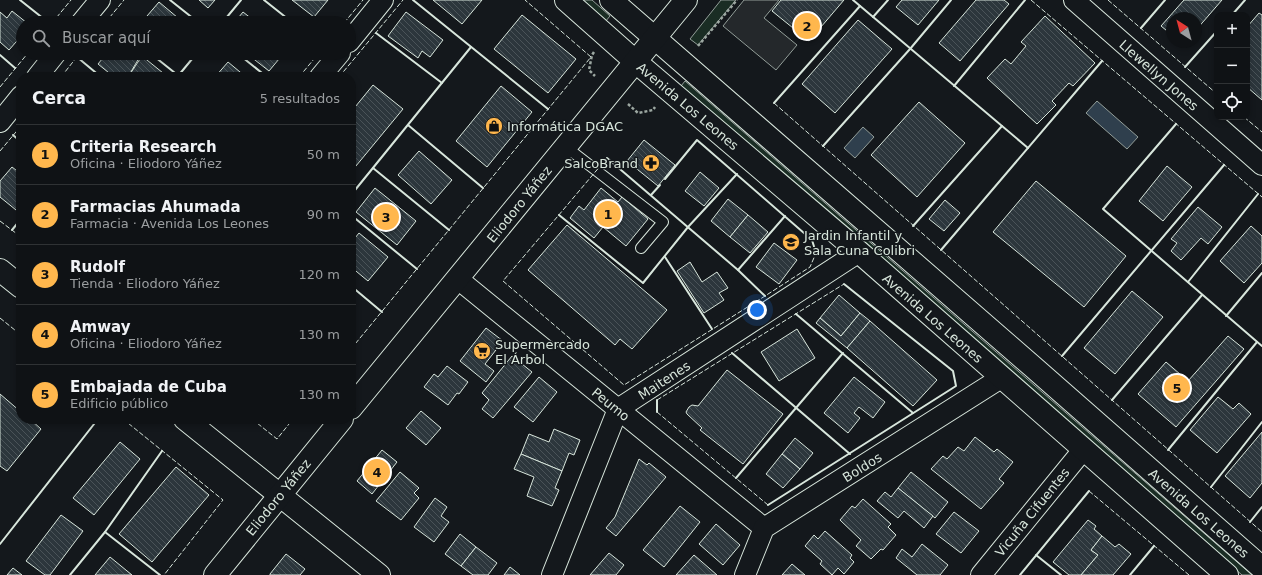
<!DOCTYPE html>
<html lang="es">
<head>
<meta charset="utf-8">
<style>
	:root { --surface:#0f1215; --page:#1d2022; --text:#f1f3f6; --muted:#9b9ea0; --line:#2f3234; --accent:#ffb74d }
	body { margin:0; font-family:"DejaVu Sans",sans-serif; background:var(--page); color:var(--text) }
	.controls { position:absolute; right:12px; top:12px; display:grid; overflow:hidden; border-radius:8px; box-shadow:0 2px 6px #0003 }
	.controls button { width:36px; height:36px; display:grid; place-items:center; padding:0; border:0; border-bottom:1px solid var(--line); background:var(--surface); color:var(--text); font:20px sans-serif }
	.compass { position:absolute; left:1166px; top:12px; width:36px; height:36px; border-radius:50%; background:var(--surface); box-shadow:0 2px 6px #0003; rotate:324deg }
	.you { position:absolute; left:757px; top:310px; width:14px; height:14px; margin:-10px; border:3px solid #fff; border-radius:50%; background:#1a73e8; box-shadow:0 0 0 6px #1a73e833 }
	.badge { display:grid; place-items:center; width:26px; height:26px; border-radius:50%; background:var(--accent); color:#111; font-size:13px; font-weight:700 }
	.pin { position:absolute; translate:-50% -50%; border:2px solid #fff; box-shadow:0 1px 4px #0006 }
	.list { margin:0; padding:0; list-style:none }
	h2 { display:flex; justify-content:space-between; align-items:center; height:52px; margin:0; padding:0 16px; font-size:17px }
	h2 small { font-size:13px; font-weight:400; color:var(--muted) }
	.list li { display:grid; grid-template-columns:26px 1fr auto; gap:12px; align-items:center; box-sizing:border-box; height:60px; padding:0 16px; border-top:1px solid var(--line) }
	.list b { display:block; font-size:15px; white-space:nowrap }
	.list p { margin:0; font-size:13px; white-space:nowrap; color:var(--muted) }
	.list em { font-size:13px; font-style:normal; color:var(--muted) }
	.icon { flex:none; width:22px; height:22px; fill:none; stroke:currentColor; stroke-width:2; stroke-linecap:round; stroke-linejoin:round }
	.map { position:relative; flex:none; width:1262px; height:575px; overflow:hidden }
	.search { position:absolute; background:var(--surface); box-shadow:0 2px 6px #0003; left:16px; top:16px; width:340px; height:44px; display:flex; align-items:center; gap:10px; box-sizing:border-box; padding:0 14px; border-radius:22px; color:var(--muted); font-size:15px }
	.panel { position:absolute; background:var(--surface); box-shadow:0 2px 6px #0003; left:16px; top:72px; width:340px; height:352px; border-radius:16px }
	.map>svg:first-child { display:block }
</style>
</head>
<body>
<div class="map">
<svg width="1262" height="575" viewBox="0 0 1262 575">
	<defs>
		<pattern id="building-back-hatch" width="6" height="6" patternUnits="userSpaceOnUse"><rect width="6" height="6" fill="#2c363c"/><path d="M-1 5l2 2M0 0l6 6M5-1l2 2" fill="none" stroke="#4a5358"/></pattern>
	</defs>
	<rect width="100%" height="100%" fill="#14181c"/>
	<!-- green -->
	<g fill="#1a2d24" stroke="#939e99">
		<path d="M 581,0 L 592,0 L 610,16 L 605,22 Z"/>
		<path d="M 721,0 L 736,0 L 698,45 L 690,39 Z"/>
		<path d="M 685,81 L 1252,575 L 1242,575 L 681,86 Z"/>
	</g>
	<!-- parking -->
	<path fill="#24282b" stroke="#939e99" d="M 744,0 L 779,0 L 764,18 L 797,45 L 776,70 L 723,26 Z"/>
	<!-- water -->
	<g fill="#2f3f4d" stroke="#939e99">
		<path d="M 1097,101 L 1138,137 L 1127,149 L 1086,113 Z"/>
		<path d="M 863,127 L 874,137 L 855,158 L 844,148 Z"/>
	</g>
	<!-- building -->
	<g fill="url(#building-back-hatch)" stroke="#d8e6dc">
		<path d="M 199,0 L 215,0 L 208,8 Z"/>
		<path d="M 292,0 L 328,0 L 314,17 Z"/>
		<path d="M 433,0 L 482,0 L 462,24 Z"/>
		<path d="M 781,0 L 844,0 L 809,41 L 772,11 Z"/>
		<path d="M 902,0 L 939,0 L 918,25 L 896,7 Z"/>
		<path d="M 976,0 L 1004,0 L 1009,4 L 960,61 L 939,43 Z"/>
		<path d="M 1184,0 L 1222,0 L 1196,30 L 1196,18 L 1172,18 L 1172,35 L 1161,26 Z"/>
		<path d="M 159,2 L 184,23 L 141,23 Z"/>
		<path d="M 12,11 L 27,23 L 23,23 L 23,34 L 9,50 L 0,42 L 0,12 L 7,18 Z"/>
		<path d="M 243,12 L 257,23 L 234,23 Z"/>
		<path d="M 406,12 L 443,40 L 430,57 L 422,51 L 418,58 L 388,36 Z"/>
		<path d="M 1259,13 L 1262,15 L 1262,100 L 1247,87 L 1247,27 Z"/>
		<path d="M 522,15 L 576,59 L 548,93 L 494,49 Z"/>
		<path d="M 1045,16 L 1095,63 L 1073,86 L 1069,83 L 1052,101 L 1056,105 L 1037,124 L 987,78 L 1005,59 L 1011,64 L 1026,46 L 1021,42 Z"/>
		<path d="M 858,20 L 892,49 L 835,113 L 802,84 Z"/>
		<path d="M 107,53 L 133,53 L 139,58 L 128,77 L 114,77 L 98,64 Z"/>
		<path d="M 246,53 L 284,53 L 269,71 Z"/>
		<path d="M 142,56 L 163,73 L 160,77 L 128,77 Z"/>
		<path d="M 228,62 L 246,77 L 215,77 Z"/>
		<path d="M 373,85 L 403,109 L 351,172 L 351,112 Z"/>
		<path d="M 501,86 L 532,112 L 487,167 L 456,141 Z"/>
		<path d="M 919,102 L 965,143 L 917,197 L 871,155 Z"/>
		<path d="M 644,140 L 675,165 L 658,186 L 627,161 Z"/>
		<path d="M 419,151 L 452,180 L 431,204 L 398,175 Z"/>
		<path d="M 1167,166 L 1192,187 L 1163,221 L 1139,201 Z"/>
		<path d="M 12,167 L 21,174 L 21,204 L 16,210 L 0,197 L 0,181 Z"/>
		<path d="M 700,172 L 719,188 L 704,206 L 685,191 Z"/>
		<path d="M 1036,181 L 1126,256 L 1084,307 L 993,232 Z"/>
		<path d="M 375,188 L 416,221 L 397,245 L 356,212 Z"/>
		<path d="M 601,188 L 618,202 L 622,197 L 648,219 L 626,246 L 603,227 L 594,238 L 570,218 L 579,206 L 584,210 Z"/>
		<path d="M 728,199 L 748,215 L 730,237 L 711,221 Z"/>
		<path d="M 945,200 L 960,213 L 944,231 L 929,219 Z"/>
		<path d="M 1198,207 L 1222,227 L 1208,244 L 1201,238 L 1181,260 L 1171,251 L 1177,243 L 1171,239 Z"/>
		<path d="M 748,215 L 768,232 L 750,253 L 730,237 Z"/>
		<path d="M 567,225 L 667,310 L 632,349 L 620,339 L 615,345 L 528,270 Z"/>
		<path d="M 1251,226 L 1262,236 L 1262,263 L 1244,283 L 1220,261 Z"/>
		<path d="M 359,233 L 388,257 L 368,281 L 351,267 L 351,243 Z"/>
		<path d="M 774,243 L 797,260 L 779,284 L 756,267 Z"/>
		<path d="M 690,262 L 702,282 L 717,272 L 728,288 L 719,293 L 724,300 L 704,313 L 677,271 Z"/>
		<path d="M 1132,291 L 1163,317 L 1115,374 L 1084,348 Z"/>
		<path d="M 351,294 L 355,297 L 351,302 Z"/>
		<path d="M 839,295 L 860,313 L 841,336 L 820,318 Z"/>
		<path d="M 860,313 L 870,321 L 847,348 L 816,323 L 820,318 L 841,336 Z"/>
		<path d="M 870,321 L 937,380 L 913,406 L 847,348 Z"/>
		<path d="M 486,328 L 503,341 L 485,364 L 494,371 L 486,382 L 460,361 Z"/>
		<path d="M 797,329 L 815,358 L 779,381 L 761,352 Z"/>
		<path d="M 1228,336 L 1244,349 L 1176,427 L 1138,394 L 1166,362 L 1188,381 Z"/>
		<path d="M 512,356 L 532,372 L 493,418 L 482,409 L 489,400 L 482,393 Z"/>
		<path d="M 447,366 L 468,382 L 459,394 L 457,393 L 448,405 L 424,387 L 434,374 L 438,377 Z"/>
		<path d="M 727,370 L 783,414 L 743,464 L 700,430 L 702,428 L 687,414 L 686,412 L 689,407 L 692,405 L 698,406 Z"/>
		<path d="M 539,377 L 557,392 L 533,422 L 514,407 Z"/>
		<path d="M 854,377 L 885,402 L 873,418 L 859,407 L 854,413 L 860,418 L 848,433 L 824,413 Z"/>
		<path d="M 0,394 L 21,412 L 21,419 L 30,419 L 41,429 L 7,471 L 0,466 Z"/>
		<path d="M 1218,397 L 1233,409 L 1239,403 L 1251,414 L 1217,453 L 1190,430 Z"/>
		<path d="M 421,411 L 441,428 L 426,445 L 406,428 Z"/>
		<path d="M 554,429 L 580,440 L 574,455 L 569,453 L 562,471 L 521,454 L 529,434 L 549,442 Z"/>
		<path d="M 1262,432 L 1262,483 L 1250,498 L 1225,476 Z"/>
		<path d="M 975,437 L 994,452 L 997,449 L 1013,462 L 999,479 L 1004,483 L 981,509 L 931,469 L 943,456 L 947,459 L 958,447 L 964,451 Z"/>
		<path d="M 795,438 L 813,453 L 800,469 L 782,454 Z"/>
		<path d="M 120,442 L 140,459 L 94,515 L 73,498 Z"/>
		<path d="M 382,450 L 397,462 L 372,494 L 357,481 Z"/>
		<path d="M 521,454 L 562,471 L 555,488 L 559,490 L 552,506 L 527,496 L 534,477 L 514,469 Z"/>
		<path d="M 782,454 L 800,469 L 783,488 L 766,474 Z"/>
		<path d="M 639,459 L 647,465 L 649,463 L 666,477 L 616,536 L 606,528 L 615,517 Z"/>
		<path d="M 176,467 L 209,495 L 152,562 L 119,534 Z"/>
		<path d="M 400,472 L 419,488 L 414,493 L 419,498 L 401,520 L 376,501 Z"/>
		<path d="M 911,472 L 948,502 L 935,518 L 898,488 Z"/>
		<path d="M 898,488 L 933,516 L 924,528 L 904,511 L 898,518 L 877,501 L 885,492 L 891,497 Z"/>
		<path d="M 435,498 L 447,507 L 441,516 L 449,522 L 434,542 L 414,527 Z"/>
		<path d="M 863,499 L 891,524 L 888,527 L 896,535 L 883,550 L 881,549 L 871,559 L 856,546 L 861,540 L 840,520 L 852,506 L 855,508 Z"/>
		<path d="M 680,506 L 700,522 L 664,567 L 643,550 Z"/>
		<path d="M 954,512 L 979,531 L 961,553 L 936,534 Z"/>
		<path d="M 61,515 L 83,531 L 50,575 L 45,575 L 26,561 Z"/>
		<path d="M 1088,520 L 1096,526 L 1094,529 L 1102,536 L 1091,550 L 1098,555 L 1081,575 L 1069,575 L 1053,562 Z"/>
		<path d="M 716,524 L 740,545 L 723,565 L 699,544 Z"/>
		<path d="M 825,531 L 852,555 L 850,558 L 854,562 L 844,574 L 838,568 L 832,575 L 820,564 L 822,561 L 805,546 L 814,535 L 818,539 Z"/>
		<path d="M 460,534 L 476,547 L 461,566 L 445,554 Z"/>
		<path d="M 1102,536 L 1115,547 L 1119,544 L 1131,554 L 1113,575 L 1081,575 L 1098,555 L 1091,550 Z"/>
		<path d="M 922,544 L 948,565 L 940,575 L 917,575 L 896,558 L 902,549 L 912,557 Z"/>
		<path d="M 476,547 L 497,563 L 488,575 L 473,575 L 461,566 Z"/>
		<path d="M 609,553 L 624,565 L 616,575 L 590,575 Z"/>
		<path d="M 286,554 L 305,569 L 300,575 L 270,575 L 270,574 Z"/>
		<path d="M 694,555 L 717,575 L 676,575 Z"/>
		<path d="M 110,557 L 132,575 L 95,575 Z"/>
		<path d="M 792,564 L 805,575 L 782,575 Z"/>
		<path d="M 510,567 L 520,575 L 504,575 Z"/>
		<path d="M 13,568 L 22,575 L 7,575 Z"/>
	</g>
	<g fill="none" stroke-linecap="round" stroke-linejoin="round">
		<defs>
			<path id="lane" d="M 566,147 L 663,222 L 641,248"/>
			<g id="street">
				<path d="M 1074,0 L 1262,165"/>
				<path d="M 81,23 L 100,0"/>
				<path d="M 349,42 L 383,0"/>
				<path d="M 37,77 L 56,53"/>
				<path d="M 320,77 L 340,53"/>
				<path d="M 0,122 L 21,96"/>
				<path d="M 458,279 L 764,528"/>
				<path d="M 552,575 L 618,409 L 859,252"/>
				<path d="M 745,575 L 764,528 L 1001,378"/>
				<path d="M 981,575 L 1083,450"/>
			</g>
			<g id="secondary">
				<path d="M 0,270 L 21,287"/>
				<path d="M 185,419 L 379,575"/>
			</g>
			<g id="primary">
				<path d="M 566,0 L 636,62 L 859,252 L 1227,575"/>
				<path d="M 611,0 L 1032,366 L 1262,568"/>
				<path d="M 351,408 L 686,0"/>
				<path d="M 215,575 L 342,419"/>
			</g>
		</defs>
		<!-- lane casing -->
		<use href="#lane" stroke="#d8e6dc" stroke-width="12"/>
		<!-- street casing -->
		<use href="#street" stroke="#d8e6dc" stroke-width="22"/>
		<!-- secondary casing -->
		<use href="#secondary" stroke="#d8e6dc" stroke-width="24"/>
		<!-- primary casing -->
		<use href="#primary" stroke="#d8e6dc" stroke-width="24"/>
		<!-- path -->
		<g stroke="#9da8a2" stroke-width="2.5" stroke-dasharray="3 2" stroke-linecap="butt">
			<path d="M 698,46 L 737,0"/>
			<path d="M 594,52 L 592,55 L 589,70 L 595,76"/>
			<path d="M 628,104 L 638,113 L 653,110 L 655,107"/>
		</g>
		<!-- lane -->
		<use href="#lane" stroke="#14181c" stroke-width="10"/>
		<!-- street -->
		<use href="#street" stroke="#14181c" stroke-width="20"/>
		<!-- secondary -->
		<use href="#secondary" stroke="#14181c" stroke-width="22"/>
		<!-- primary -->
		<use href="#primary" stroke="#14181c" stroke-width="22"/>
		<!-- fence -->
		<g stroke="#d8e6dc" stroke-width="1" stroke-dasharray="5 2" stroke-linecap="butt">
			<path d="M 1031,0 L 1262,197"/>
			<path d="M 1108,0 L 1217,94"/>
			<path d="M 52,23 L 71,0"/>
			<path d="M 105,23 L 124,0"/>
			<path d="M 344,23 L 363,0"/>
			<path d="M 61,77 L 80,53"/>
			<path d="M 299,77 L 319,53"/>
			<path d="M 339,77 L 403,0"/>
			<path d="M 0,87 L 28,53"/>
			<path d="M 774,103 L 1262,532"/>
			<path d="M 1244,117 L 1262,132"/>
			<path d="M 0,151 L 21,126"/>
			<path d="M 607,158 L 503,281 L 624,385 L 765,296 L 810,267 L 816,253"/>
			<path d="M 0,221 L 21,237"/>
			<path d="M 0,318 L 21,335"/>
			<path d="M 351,349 L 591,57 L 525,0"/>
			<path d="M 657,400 L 844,284"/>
			<path d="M 657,412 L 768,505"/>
			<path d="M 123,419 L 223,500 L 164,575"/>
			<path d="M 252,419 L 277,439 L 293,419"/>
			<path d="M 1089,491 L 1189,575"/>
		</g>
		<!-- wall -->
		<g stroke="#d8e6dc" stroke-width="2">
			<path d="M 20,0 L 49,23"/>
			<path d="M 170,0 L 199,23"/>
			<path d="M 264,0 L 293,23"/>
			<path d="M 413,0 L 548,109"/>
			<path d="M 853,0 L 1028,148"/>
			<path d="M 1232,15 L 1245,0"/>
			<path d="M 873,17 L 888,0"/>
			<path d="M 108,19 L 113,23"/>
			<path d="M 222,23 L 241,0"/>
			<path d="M 1141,28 L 1165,0"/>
			<path d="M 376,33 L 442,83"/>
			<path d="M 150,53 L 180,77"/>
			<path d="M 237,53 L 267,77"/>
			<path d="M 0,55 L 15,68"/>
			<path d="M 77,57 L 101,77"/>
			<path d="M 1185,67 L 1217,31"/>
			<path d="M 178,76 L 197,53"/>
			<path d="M 954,86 L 1025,0"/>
			<path d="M 774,103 L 860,6"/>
			<path d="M 1176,124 L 1103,209 L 1262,346"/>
			<path d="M 408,125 L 483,188"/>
			<path d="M 13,135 L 21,142"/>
			<path d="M 823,146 L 910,49 L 951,0"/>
			<path d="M 607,158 L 738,270 L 765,296"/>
			<path d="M 373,168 L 449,230"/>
			<path d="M 665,179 L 697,140 L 812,240 L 816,253"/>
			<path d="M 351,195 L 471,47"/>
			<path d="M 651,195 L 660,185"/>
			<path d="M 351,215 L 417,269"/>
			<path d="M 559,215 L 643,283 L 688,227 L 737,174"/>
			<path d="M 913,226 L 1002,126"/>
			<path d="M 12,230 L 21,219"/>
			<path d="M 941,250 L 1102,61"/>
			<path d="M 665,257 L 712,329"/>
			<path d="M 738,270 L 785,216"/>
			<path d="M 1188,282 L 1258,194"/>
			<path d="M 351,286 L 382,312"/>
			<path d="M 796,314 L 913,413"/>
			<path d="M 1226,316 L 1262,273"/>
			<path d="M 732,353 L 850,454"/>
			<path d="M 1062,356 L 1224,165"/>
			<path d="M 657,400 L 657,412"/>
			<path d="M 1112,400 L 1202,295"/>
			<path d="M 1168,450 L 1257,342"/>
			<path d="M 736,478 L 843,353"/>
			<path d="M 1211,487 L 1262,422"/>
			<path d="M 768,505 L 956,386 L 953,371 L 844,284"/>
			<path d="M 1250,522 L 1262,507"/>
			<path d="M 105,532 L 160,575"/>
			<path d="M 0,544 L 98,419"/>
			<path d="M 1036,555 L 1061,575"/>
			<path d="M 70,575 L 105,532 L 162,451"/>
			<path d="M 1020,575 L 1089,491"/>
			<path d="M 1130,575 L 1154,546"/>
		</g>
	</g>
	<!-- icons -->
	<defs>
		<symbol id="shop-disc" viewBox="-11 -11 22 22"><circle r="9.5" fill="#ffb74d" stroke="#14181c"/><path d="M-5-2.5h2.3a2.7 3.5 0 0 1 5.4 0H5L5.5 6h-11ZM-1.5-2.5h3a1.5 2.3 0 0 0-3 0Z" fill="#111"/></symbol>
		<symbol id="pharmacy-disc" viewBox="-11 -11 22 22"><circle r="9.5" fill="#ffb74d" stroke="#14181c"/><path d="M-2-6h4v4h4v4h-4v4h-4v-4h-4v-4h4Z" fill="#111"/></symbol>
		<symbol id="school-disc" viewBox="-11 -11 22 22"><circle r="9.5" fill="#ffb74d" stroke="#14181c"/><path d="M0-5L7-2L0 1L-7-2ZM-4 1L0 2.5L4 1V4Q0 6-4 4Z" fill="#111"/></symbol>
		<symbol id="supermarket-disc" viewBox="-11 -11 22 22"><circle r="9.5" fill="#ffb74d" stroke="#14181c"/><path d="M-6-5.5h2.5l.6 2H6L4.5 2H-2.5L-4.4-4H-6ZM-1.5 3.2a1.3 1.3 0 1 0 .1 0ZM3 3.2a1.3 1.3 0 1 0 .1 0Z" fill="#111"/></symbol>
	</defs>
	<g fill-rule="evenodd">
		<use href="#shop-disc" x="484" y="116" width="20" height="20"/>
		<use href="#pharmacy-disc" x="641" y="153" width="20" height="20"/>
		<use href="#school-disc" x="781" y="232" width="20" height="20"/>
		<use href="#supermarket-disc" x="472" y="341" width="20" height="20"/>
	</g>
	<g text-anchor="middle" stroke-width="3" stroke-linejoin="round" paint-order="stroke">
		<!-- street labels -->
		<g font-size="13" fill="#d8e6dc" stroke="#14181c">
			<text transform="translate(1159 75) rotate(41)" y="5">Llewellyn Jones</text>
			<text transform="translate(688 106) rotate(40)" y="5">Avenida Los Leones</text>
			<text transform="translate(519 204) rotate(-51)" y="5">Eliodoro Yáñez</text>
			<text transform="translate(933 318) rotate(41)" y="5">Avenida Los Leones</text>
			<text transform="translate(664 380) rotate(-33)" y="5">Maitenes</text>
			<text transform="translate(611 404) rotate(39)" y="5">Peumo</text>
			<text transform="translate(862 467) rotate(-32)" y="5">Boldos</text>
			<text transform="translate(278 497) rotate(-51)" y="5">Eliodoro Yáñez</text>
			<text transform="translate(1032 512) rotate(-51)" y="5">Vicuña Cifuentes</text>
			<text transform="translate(1199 513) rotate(41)" y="5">Avenida Los Leones</text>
		</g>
		<!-- poi labels -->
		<g font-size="13" fill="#d8e6dc" stroke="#14181c" text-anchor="start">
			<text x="507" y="131">Informática DGAC</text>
			<text x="638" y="168" text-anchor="end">SalcoBrand</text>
			<text x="804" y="240">Jardin Infantil y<tspan x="804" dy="15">Sala Cuna Colibri</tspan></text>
			<text x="495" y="349">Supermercado<tspan x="495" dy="15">El Árbol</tspan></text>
		</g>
	</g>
</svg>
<div class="controls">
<button>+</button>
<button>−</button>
<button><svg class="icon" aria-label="locate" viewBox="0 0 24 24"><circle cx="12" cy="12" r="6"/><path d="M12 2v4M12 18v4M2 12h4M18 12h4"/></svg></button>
</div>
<svg class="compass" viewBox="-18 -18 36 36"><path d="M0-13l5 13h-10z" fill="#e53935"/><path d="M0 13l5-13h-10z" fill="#9b9ea0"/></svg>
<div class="you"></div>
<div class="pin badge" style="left:608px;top:214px">1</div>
<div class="pin badge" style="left:807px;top:26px">2</div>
<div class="pin badge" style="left:386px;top:217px">3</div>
<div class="pin badge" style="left:377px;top:472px">4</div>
<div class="pin badge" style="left:1177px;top:388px">5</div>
<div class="search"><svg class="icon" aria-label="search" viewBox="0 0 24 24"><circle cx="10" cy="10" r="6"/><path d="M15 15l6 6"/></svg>Buscar aquí</div>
<section class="panel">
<h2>Cerca<small>5 resultados</small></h2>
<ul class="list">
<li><span class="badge">1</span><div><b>Criteria Research</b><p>Oficina · Eliodoro Yáñez</p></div><em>50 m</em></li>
<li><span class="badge">2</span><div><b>Farmacias Ahumada</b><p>Farmacia · Avenida Los Leones</p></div><em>90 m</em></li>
<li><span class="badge">3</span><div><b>Rudolf</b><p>Tienda · Eliodoro Yáñez</p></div><em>120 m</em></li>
<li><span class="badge">4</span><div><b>Amway</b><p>Oficina · Eliodoro Yáñez</p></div><em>130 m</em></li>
<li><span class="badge">5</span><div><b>Embajada de Cuba</b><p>Edificio público</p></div><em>130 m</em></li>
</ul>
</section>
</div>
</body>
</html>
